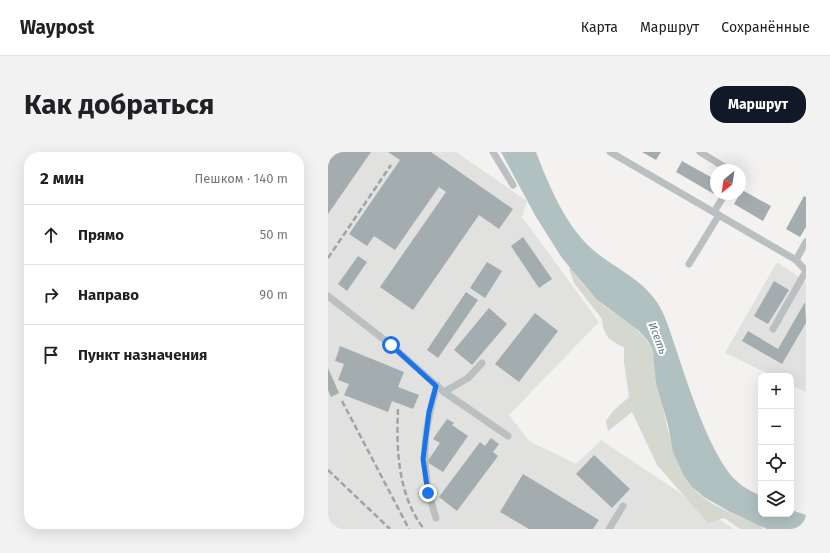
<!DOCTYPE html>
<html lang="ru">
<head>
<meta charset="utf-8">
<style>
	:root { --surface:#fff; --page:#f2f2f2; --text:#202124; --muted:#757577; --line:#e0e0e0; --accent:#111827 }
	body { margin:0; font-family:"Fira Sans",sans-serif; background:var(--page); color:var(--text) }
	.controls { position:absolute; right:12px; bottom:12px; display:grid; overflow:hidden; border-radius:8px; box-shadow:0 4px 16px #0002 }
	.controls button { width:36px; height:36px; display:grid; place-items:center; padding:0; border:0; border-bottom:1px solid var(--line); background:var(--surface); color:var(--text); font:20px sans-serif }
	.compass { position:absolute; left:382px; top:12px; width:36px; height:36px; border-radius:50%; background:var(--surface); box-shadow:0 4px 16px #0002; rotate:210deg }
	.stop { position:absolute; width:12px; height:12px; margin:-9px; border:3px solid #1a73e8; border-radius:50%; background:#fff }
	.stop.end { background:#1a73e8; border-color:#fff; box-shadow:0 1px 4px #0008 }
	.list { margin:0; padding:0; list-style:none }
	h2 { display:flex; justify-content:space-between; align-items:center; height:52px; margin:0; padding:0 16px; font-size:17px }
	h2 small { font-size:13px; font-weight:400; color:var(--muted) }
	.list li { display:grid; grid-template-columns:26px 1fr auto; gap:12px; align-items:center; box-sizing:border-box; height:60px; padding:0 16px; border-top:1px solid var(--line) }
	.list b { display:block; font-size:15px; white-space:nowrap }
	.list em { font-size:13px; font-style:normal; color:var(--muted) }
	.icon { flex:none; width:22px; height:22px; fill:none; stroke:currentColor; stroke-width:2; stroke-linecap:round; stroke-linejoin:round }
	.map { position:relative; flex:none; width:478px; height:377px; overflow:hidden; border-radius:16px }
	header { display:flex; align-items:center; gap:24px; box-sizing:border-box; height:56px; padding:0 20px; background:var(--surface); border-bottom:1px solid var(--line) }
	header strong { font-size:19px }
	nav { display:flex; gap:22px; margin-inline-start:auto; font-size:14px }
	.intro { display:flex; align-items:center; justify-content:space-between; box-sizing:border-box; height:96px; padding:0 24px }
	h1 { margin:0; font-size:28px }
	.button { padding:10px 18px; border-radius:16px; background:var(--accent); color:#fff; font-size:14px; font-weight:700 }
	main { display:flex; gap:24px; padding:0 24px }
	aside { flex:1; background:var(--surface); border-radius:16px; box-shadow:0 4px 16px #0002 }
	.map>svg:first-child { display:block }
</style>
</head>
<body>
<header>
<strong>Waypost</strong>
<nav><a>Карта</a><a>Маршрут</a><a>Сохранённые</a></nav>
</header>
<div class="intro"><h1>Как добраться</h1><a class="button">Маршрут</a></div>
<main>
<aside>
<h2>2 мин<small>Пешком · 140 m</small></h2>
<ul class="list">
<li><svg class="icon" aria-label="ahead" viewBox="0 0 24 24"><path d="M12 20V5M6 11l6-6 6 6"/></svg><div><b>Прямо</b></div><em>50 m</em></li>
<li><svg class="icon" aria-label="right" viewBox="0 0 24 24"><path d="M7 20v-9h11M14 6l5 5-5 5"/></svg><div><b>Направо</b></div><em>90 m</em></li>
<li><svg class="icon" aria-label="arrive" viewBox="0 0 24 24"><path d="M6 21V4h12l-3 4 3 4H6"/></svg><div><b>Пункт назначения</b></div></li>
</ul>
</aside>
<div class="map">
<svg width="478" height="377" viewBox="0 0 478 377">
	<rect width="100%" height="100%" fill="#f3f2f0"/>
	<!-- built -->
	<g fill="#e1e2e0">
		<path d="M 0,0 L 128,0 L 199,49 L 194,65 L 271,170 L 181,263 L 201,289 L 248,312 L 273,288 L 406,377 L 0,377 Z"/>
		<path d="M 449,110 L 478,130 L 478,240 L 463,233 L 463,224 L 445,224 L 397,201 Z"/>
	</g>
	<!-- green -->
	<path fill="#d4d8cf" d="M 243,116 C 251,127 259,138 268,147 C 288,165 312,174 325,198 C 332,235 340,309 365,336 C 382,355 411,364 434,374 L 435,377 L 412,377 L 396,366 L 380,371 L 329,313 L 304,260 L 280,279 L 278,269 L 285,259 L 301,245 L 296,210 L 296,195 C 282,189 275,184 274,167 L 246,131 L 241,117 Z"/>
	<!-- water -->
	<path fill="#b1c0c1" d="M 173,0 L 208,0 C 222,36 239,78 270,102 C 292,119 317,129 332,155 C 339,168 343,183 348,197 C 359,230 384,309 410,330 C 416,336 425,340 433,344 L 433,362 L 463,362 L 463,358 L 478,363 L 478,377 L 439,377 L 402,360 L 376,345 L 364,335 L 356,324 L 345,300 L 340,273 L 328,231 L 325,198 L 320,189 L 311,179 L 268,147 L 234,106 L 208,65 Z"/>
	<!-- building -->
	<g fill="#a3acae">
		<path d="M 0,0 L 43,0 L 0,62 Z"/>
		<path d="M 60,0 L 103,0 L 185,57 L 171,77 L 151,63 L 85,158 L 52,135 L 118,40 L 111,35 L 67,98 L 46,84 L 39,94 L 21,82 L 72,8 Z"/>
		<path d="M 314,0 L 333,0 L 328,8 Z"/>
		<path d="M 354,9 L 388,28 L 388,39 L 386,42 L 348,20 Z"/>
		<path d="M 414,38 L 443,54 L 435,69 L 406,52 Z"/>
		<path d="M 476,44 L 478,45 L 478,75 L 472,85 L 458,77 Z"/>
		<path d="M 195,85 L 224,127 L 211,136 L 183,94 Z"/>
		<path d="M 30,104 L 39,110 L 19,139 L 10,132 Z"/>
		<path d="M 159,110 L 174,119 L 157,146 L 142,136 Z"/>
		<path d="M 446,129 L 461,138 L 440,172 L 426,164 Z"/>
		<path d="M 138,140 L 150,148 L 110,206 L 99,198 Z"/>
		<path d="M 477,150 L 478,171 L 454,212 L 414,189 L 420,179 L 450,197 Z"/>
		<path d="M 161,156 L 179,172 L 144,213 L 126,198 Z"/>
		<path d="M 207,161 L 230,179 L 191,230 L 167,212 Z"/>
		<path d="M 12,194 L 76,220 L 70,235 L 91,243 L 85,257 L 64,249 L 60,260 L 16,243 L 21,232 L 10,228 L 16,212 L 7,209 Z"/>
		<path d="M 0,216 L 11,241 L 3,245 L 0,238 Z"/>
		<path d="M 119,267 L 126,271 L 124,273 L 140,284 L 115,320 L 99,310 L 112,291 L 105,287 Z"/>
		<path d="M 163,286 L 171,292 L 165,300 L 170,304 L 129,359 L 111,345 L 152,290 L 157,294 Z"/>
		<path d="M 266,303 L 302,337 L 284,356 L 248,322 Z"/>
		<path d="M 195,322 L 271,368 L 265,377 L 201,377 L 172,360 Z"/>
	</g>
	<g fill="none" stroke-linecap="round" stroke-linejoin="round">
		<!-- minor -->
		<g stroke="#bac0c1" stroke-width="7">
			<path d="M 165,0 L 185,33"/>
			<path d="M 282,0 L 468,108 L 478,119"/>
			<path d="M 372,0 L 398,16 L 399,18"/>
			<path d="M 386,60 L 397,42"/>
			<path d="M 468,108 L 478,90"/>
			<path d="M 361,112 L 391,63"/>
			<path d="M 0,144 L 63,193 L 116,240 L 180,284"/>
			<path d="M 445,177 L 478,119"/>
			<path d="M 116,240 L 140,226 L 154,211"/>
			<path d="M 108,366 C 92,316 94,284 109,233"/>
			<path d="M 281,377 L 295,354"/>
		</g>
		<!-- rail -->
		<g stroke="#9ca4a7" stroke-width="2.5" stroke-dasharray="6 3" stroke-linecap="butt">
			<path d="M 0,106 L 63,13"/>
			<path d="M 14,249 L 81,377"/>
			<path d="M 70,257 C 68,297 70,344 96,377"/>
			<path d="M 0,318 L 62,377"/>
			<path d="M 0,370 L 7,377"/>
		</g>
	</g>
	<g fill="none" stroke-linecap="round" stroke-linejoin="round">
		<!-- route -->
		<path stroke="#1a73e8" stroke-width="5" d="M 63,193 L 108,234 L 101,260 L 95,307 L 100,341"/>
	</g>
	<g text-anchor="middle" stroke-width="4" stroke-linejoin="round" paint-order="stroke">
		<!-- water labels -->
		<g font-size="11" font-style="italic" fill="#617b7b" stroke="#fff">
			<text transform="translate(330 186) rotate(69)" y="4">Исеть</text>
		</g>
	</g>
</svg>
<div class="controls">
<button>+</button>
<button>−</button>
<button><svg class="icon" aria-label="locate" viewBox="0 0 24 24"><circle cx="12" cy="12" r="6"/><path d="M12 2v4M12 18v4M2 12h4M18 12h4"/></svg></button>
<button><svg class="icon" aria-label="layers" viewBox="0 0 24 24"><path d="M12 4l9 5-9 5-9-5zM3 14l9 5 9-5"/></svg></button>
</div>
<svg class="compass" viewBox="-18 -18 36 36"><path d="M0-13l5 13h-10z" fill="#e53935"/><path d="M0 13l5-13h-10z" fill="#757577"/></svg>
<div class="stop" style="left:63px;top:193px"></div>
<div class="stop end" style="left:100px;top:341px"></div>
</div>
</main>
</body>
</html>
